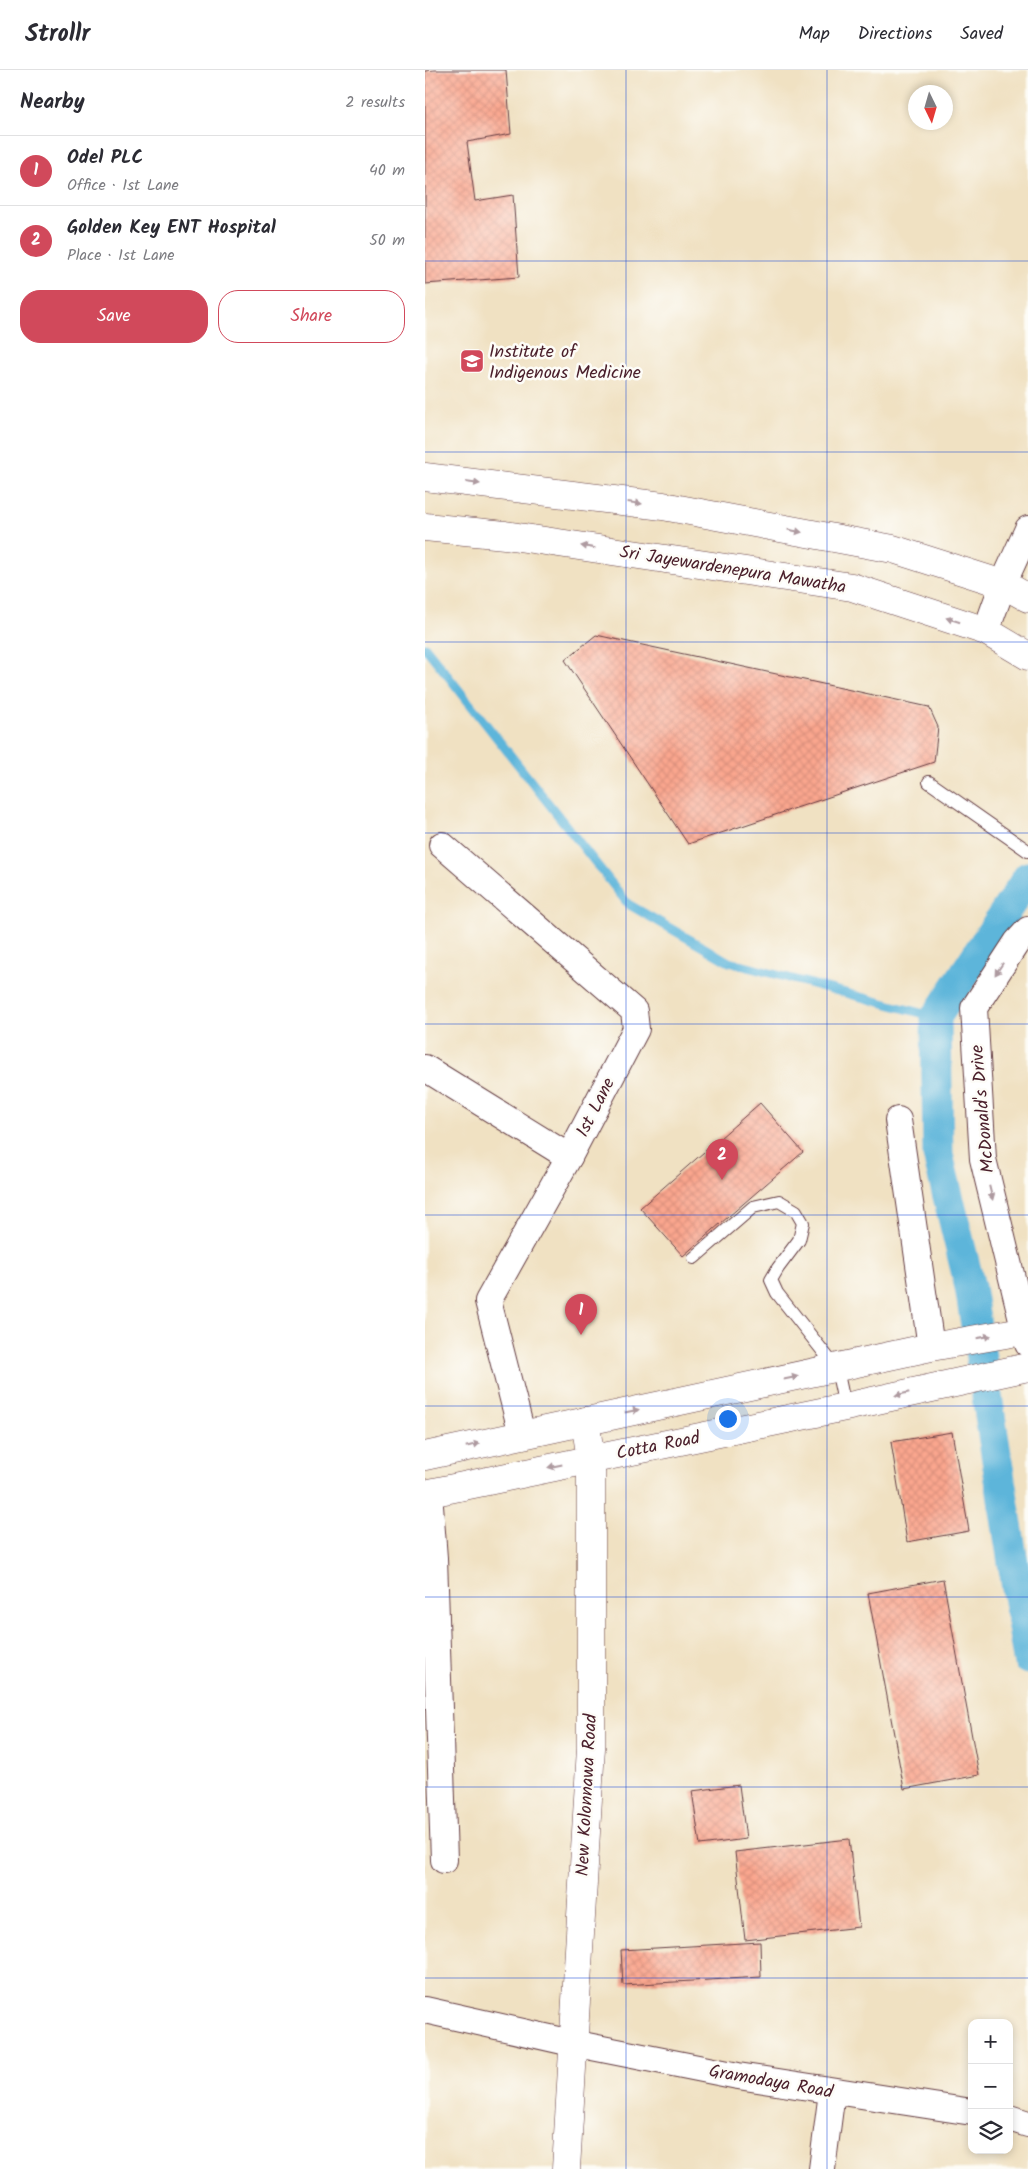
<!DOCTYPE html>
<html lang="en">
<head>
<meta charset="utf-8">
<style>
	:root { --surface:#fff; --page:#f7f7f7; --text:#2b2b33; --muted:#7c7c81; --line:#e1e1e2; --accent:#d1495b }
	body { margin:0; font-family:Kalam,sans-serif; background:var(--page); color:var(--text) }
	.controls { position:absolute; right:15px; bottom:15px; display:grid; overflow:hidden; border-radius:10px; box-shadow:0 2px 8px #0003 }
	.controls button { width:45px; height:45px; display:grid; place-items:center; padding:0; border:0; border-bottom:1px solid var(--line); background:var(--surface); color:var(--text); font:25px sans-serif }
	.compass { position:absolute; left:483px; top:15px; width:45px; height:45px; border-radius:50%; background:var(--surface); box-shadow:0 2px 8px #0003; rotate:175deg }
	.you { position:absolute; left:302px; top:1348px; width:18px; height:18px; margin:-12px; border:4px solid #fff; border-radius:50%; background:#1a73e8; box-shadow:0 0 0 8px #1a73e833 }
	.badge { display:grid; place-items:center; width:32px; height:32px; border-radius:50%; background:var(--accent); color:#fff; font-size:16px; font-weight:700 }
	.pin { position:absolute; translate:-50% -41px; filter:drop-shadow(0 1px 2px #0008) }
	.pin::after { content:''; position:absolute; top:26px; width:18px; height:15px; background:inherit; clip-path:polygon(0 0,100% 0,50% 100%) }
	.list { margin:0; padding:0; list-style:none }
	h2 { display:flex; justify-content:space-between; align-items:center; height:65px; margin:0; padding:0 20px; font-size:21px }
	h2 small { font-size:16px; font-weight:400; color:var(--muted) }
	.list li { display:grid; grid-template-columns:32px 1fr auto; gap:15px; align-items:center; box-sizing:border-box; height:70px; padding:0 20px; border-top:1px solid var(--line) }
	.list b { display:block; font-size:19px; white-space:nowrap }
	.list p { margin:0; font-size:16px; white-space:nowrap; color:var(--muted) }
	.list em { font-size:16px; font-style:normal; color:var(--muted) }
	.actions { display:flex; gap:10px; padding:15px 20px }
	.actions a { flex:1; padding:11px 0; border:1px solid var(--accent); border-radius:20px; text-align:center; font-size:18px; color:var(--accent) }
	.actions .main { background:var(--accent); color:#fff }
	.icon { flex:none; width:28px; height:28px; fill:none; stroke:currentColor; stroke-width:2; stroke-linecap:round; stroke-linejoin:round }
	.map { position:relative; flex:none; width:603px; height:2099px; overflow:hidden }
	header { display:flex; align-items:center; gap:30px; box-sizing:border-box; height:70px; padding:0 25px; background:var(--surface); border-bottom:1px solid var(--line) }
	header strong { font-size:24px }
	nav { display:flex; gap:28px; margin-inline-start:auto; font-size:18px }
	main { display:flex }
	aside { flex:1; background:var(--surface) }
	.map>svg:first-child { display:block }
</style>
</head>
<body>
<header>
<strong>Strollr</strong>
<nav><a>Map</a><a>Directions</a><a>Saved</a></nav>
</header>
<main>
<aside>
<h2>Nearby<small>2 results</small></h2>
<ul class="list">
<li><span class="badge">1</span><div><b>Odel PLC</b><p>Office · 1st Lane</p></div><em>40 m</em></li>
<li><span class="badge">2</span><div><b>Golden Key ENT Hospital</b><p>Place · 1st Lane</p></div><em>50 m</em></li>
</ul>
<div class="actions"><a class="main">Save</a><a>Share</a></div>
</aside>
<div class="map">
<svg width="603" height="2099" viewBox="0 0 603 2099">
	<defs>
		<pattern id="building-cross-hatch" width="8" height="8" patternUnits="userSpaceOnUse" patternTransform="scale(1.25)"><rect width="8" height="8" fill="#faa68e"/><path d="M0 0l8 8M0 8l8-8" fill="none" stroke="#d88e7b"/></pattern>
	</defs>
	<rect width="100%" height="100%" fill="#fdfcf7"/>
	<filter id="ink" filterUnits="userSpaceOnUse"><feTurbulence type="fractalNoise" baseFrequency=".02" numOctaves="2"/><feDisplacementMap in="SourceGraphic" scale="10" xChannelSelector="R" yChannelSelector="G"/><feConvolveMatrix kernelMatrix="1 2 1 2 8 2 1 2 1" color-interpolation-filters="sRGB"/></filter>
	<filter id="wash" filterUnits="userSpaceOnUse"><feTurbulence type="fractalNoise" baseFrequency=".0096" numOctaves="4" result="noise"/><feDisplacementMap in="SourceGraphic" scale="20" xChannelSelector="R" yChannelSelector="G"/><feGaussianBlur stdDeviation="1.12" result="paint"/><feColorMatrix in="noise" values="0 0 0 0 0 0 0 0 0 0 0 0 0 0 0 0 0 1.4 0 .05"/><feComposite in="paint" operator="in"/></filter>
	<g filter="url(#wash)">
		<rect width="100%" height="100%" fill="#f0e1c2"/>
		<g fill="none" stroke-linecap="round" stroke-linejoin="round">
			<!-- stream -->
			<path stroke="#5db5da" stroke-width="9" d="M 0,577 L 203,834 L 304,892 L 511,947"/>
			<!-- canal -->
			<path stroke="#5db5da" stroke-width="31" d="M 603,807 L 511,947 L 513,1085 L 545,1217 L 603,1589"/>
		</g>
		<g id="blocks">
			<!-- building -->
			<g fill="url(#building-cross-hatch)">
				<path d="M 9,0 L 81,0 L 86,64 L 42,72 L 50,131 L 88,125 L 94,207 L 0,214 L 0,1 Z"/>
				<path d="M 171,565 L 504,637 L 513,657 L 509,692 L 263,774 L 140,590 Z"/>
				<path d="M 335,1033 L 378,1082 L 258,1186 L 215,1138 Z"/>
				<path d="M 527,1362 L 544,1461 L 482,1472 L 466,1372 Z"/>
				<path d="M 518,1509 L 554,1705 L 479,1719 L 443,1523 Z"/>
				<path d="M 314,1715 L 321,1769 L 275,1775 L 267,1721 Z"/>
				<path d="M 424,1769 L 434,1857 L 320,1870 L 310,1782 Z"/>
				<path d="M 335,1872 L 336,1907 L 198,1915 L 196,1880 Z"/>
			</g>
		</g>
	</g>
	<g filter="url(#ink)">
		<use href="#blocks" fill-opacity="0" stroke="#633c42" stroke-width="1"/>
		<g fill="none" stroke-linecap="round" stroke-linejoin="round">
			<defs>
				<g id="service">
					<path d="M 504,712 L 603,781"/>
					<path d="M 269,1188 L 328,1137 L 354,1131 L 371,1141 L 378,1153 L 374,1170 L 353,1198 L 346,1210 L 352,1223 L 412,1299 L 420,1337"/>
				</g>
				<g id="minor">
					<path d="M 561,561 L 578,514 L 603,459"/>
					<path d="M 17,775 L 209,941 L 211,959 L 144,1087 L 63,1231 L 97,1364"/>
					<path d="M 603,860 L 592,872 L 549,938 L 558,1089 L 603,1274"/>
					<path d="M 0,998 L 144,1087"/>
					<path d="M 473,1050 L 506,1277"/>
					<path d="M 4,1423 L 9,1488 L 19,1790"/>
					<path d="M 0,1940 L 147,1973 L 313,2006 L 547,2042"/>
					<path d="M 584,2048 L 603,2054"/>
					<path d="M 397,2099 L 407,2022"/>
				</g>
				<path id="secondary" d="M 160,1351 L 166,1389"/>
				<g id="primary">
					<path d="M 0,1386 L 506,1277 L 603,1260"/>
					<path d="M 0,1424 L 420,1337 L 603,1297"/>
					<path d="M 141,2099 L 166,1678 L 166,1389"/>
				</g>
				<g id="trunk">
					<path d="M 0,407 L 238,436 L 468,479 L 578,514 L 603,528"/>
					<path d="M 0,457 L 80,465 L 427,517 L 561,561 L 603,586"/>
				</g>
			</defs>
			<!-- service casing -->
			<use href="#service" stroke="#633c42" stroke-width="14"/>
			<!-- minor casing -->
			<use href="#minor" stroke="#633c42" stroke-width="28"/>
			<!-- secondary casing -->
			<use href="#secondary" stroke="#633c42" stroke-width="29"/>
			<!-- primary casing -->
			<use href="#primary" stroke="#633c42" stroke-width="29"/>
			<!-- trunk casing -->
			<use href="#trunk" stroke="#633c42" stroke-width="29"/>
			<!-- service -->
			<use href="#service" stroke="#fff" stroke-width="12"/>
			<!-- minor -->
			<use href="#minor" stroke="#fff" stroke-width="26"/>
			<!-- secondary -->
			<use href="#secondary" stroke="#fff" stroke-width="28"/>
			<!-- primary -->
			<use href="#primary" stroke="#fff" stroke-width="28"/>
			<!-- trunk -->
			<use href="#trunk" stroke="#fff" stroke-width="28"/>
		</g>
		<!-- one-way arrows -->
		<defs><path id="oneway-solid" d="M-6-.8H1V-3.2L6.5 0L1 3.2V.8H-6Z" transform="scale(1.25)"/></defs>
		<g fill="#ae9aa0">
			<use href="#oneway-solid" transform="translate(48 413) rotate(7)"/>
			<use href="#oneway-solid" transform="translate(210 433) rotate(7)"/>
			<use href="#oneway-solid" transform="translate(370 461) rotate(11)"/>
			<use href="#oneway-solid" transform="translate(163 477) rotate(-171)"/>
			<use href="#oneway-solid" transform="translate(528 550) rotate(-162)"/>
			<use href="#oneway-solid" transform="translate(574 899) rotate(123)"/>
			<use href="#oneway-solid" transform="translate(566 1123) rotate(76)"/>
			<use href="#oneway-solid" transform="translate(559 1267) rotate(-10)"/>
			<use href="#oneway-solid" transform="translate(366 1308) rotate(-12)"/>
			<use href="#oneway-solid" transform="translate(477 1324) rotate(167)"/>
			<use href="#oneway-solid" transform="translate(207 1341) rotate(-12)"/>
			<use href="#oneway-solid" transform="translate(48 1375) rotate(-13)"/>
			<use href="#oneway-solid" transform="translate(130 1396) rotate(168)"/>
		</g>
	</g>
	<!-- grid -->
	<path fill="none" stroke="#1d4ed8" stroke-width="1" stroke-opacity="0.55" d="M 201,0 L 201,2099M 402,0 L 402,2099M 0,191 L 603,191M 0,382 L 603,382M 0,572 L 603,572M 0,763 L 603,763M 0,954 L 603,954M 0,1145 L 603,1145M 0,1336 L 603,1336M 0,1527 L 603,1527M 0,1717 L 603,1717M 0,1908 L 603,1908"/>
	<!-- icons -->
	<defs>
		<symbol id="university-square" viewBox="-11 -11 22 22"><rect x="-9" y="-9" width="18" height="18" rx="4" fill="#d1495b" stroke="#fdfcf7"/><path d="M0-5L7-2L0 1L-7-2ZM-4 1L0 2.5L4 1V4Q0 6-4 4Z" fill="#fff"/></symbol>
	</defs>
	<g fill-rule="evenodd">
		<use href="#university-square" x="33" y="277" width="28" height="28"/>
	</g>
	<g text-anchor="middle" stroke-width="5" stroke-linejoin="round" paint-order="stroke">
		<!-- poi labels -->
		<g font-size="18" fill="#4a1f2b" stroke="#fdfcf7" text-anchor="start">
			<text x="64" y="287">Institute of<tspan x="64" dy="21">Indigenous Medicine</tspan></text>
		</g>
		<!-- street labels -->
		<g font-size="18" fill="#4a1f2b" stroke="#fdfcf7">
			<text transform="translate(308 499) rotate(9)" y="6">Sri Jayewardenepura Mawatha</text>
			<text transform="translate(170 1037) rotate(-63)" y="6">1st Lane</text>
			<text transform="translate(557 1039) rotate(-95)" y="6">McDonald's Drive</text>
			<text transform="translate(233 1375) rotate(-11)" y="6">Cotta Road</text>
			<text transform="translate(161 1725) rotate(-87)" y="6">New Kolonnawa Road</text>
			<text transform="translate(346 2011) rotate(10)" y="6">Gramodaya Road</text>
		</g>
	</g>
</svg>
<div class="controls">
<button>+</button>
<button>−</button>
<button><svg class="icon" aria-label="layers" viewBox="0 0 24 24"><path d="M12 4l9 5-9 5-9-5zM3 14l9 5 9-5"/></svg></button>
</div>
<svg class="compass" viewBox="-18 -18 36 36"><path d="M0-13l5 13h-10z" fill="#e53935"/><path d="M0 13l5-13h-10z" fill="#7c7c81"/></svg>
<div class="you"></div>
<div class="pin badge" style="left:156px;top:1265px">1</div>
<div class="pin badge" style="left:297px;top:1110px">2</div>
</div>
</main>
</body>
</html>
